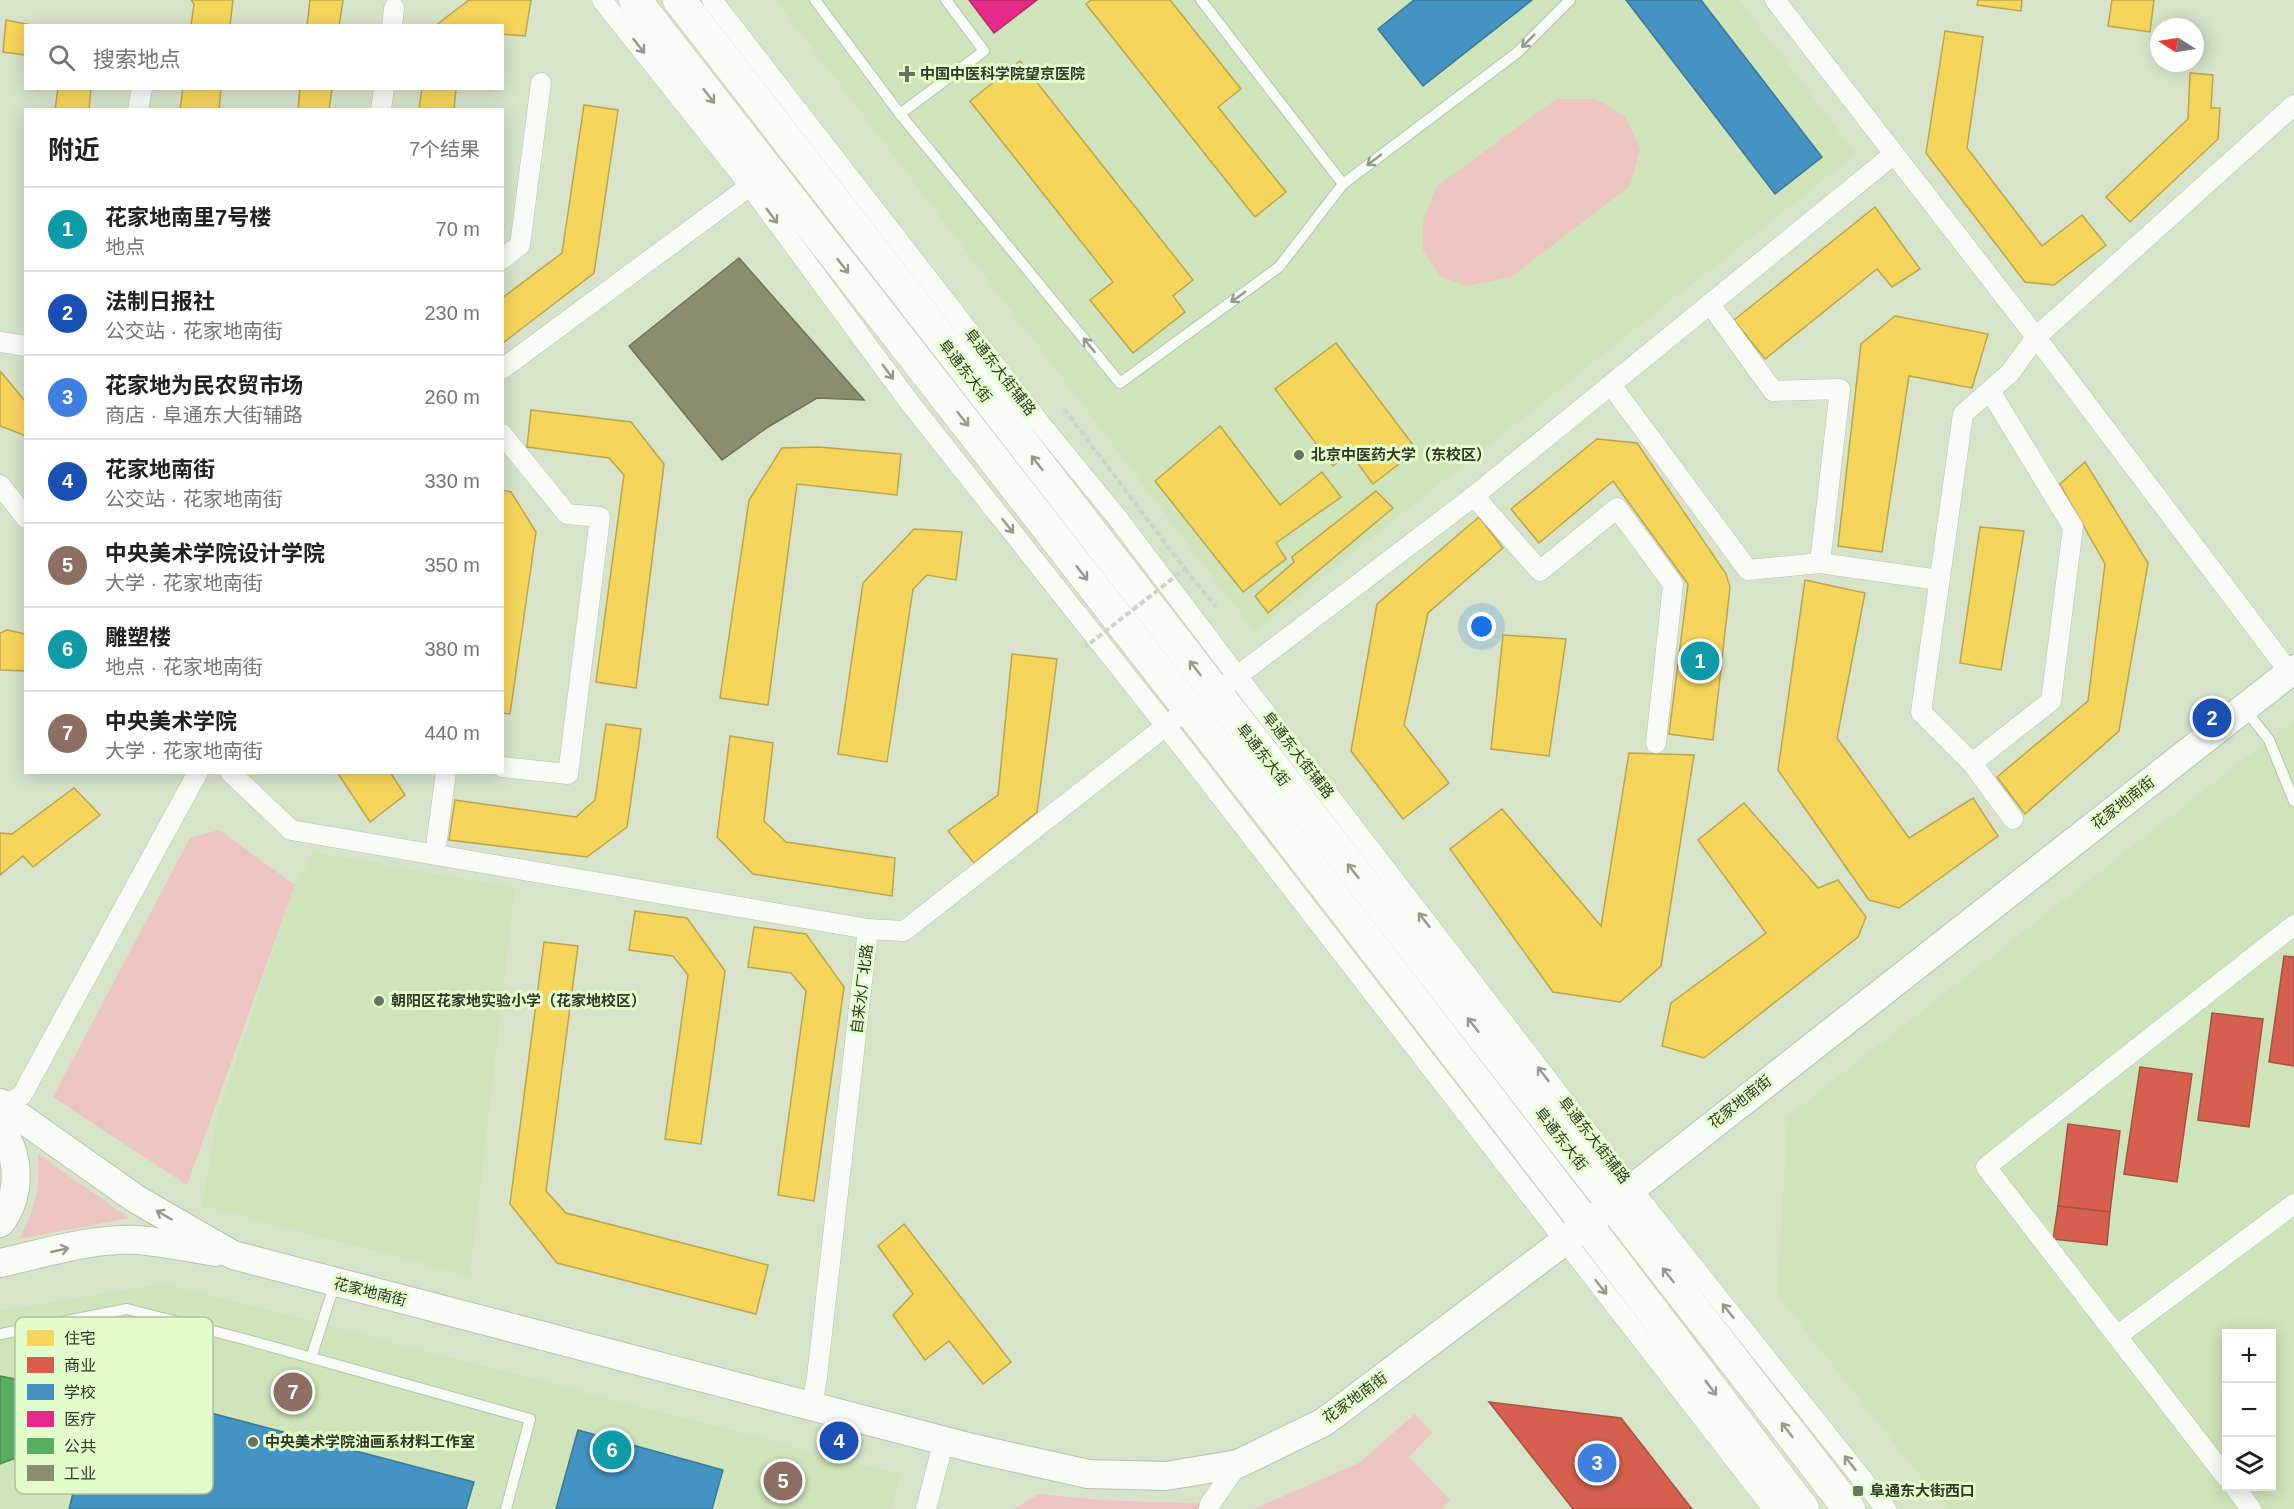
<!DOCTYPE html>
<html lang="zh">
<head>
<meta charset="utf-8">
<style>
	:root { --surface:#fff; --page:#f6f6f6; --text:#202124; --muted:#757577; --line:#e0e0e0; --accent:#0f766e }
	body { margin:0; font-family:Arial,"Noto Sans SC",sans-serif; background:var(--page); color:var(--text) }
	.controls { position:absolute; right:18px; bottom:18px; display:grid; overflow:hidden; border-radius:0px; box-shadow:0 3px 15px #0003 }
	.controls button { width:54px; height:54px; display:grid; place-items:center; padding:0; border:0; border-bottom:2px solid var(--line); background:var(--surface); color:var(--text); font:30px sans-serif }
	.compass { position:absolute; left:2150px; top:18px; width:54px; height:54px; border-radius:50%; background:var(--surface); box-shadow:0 3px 15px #0003; rotate:282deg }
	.you { position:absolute; left:1482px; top:627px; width:21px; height:21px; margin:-15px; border:4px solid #fff; border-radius:50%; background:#1a73e8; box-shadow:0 0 0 9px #1a73e833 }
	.badge { display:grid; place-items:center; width:39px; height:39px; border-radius:50%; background:var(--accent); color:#fff; font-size:20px; font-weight:700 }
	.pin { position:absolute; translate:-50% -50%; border:3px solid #fff; box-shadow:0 2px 6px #0006 }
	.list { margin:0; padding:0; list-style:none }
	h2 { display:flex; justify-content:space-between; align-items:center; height:78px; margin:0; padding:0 24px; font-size:26px }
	h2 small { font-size:20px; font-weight:400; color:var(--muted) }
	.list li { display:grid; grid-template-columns:39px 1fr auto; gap:18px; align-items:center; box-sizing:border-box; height:84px; padding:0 24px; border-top:2px solid var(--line) }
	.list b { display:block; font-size:22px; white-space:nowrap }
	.list p { margin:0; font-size:20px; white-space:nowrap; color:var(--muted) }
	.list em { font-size:20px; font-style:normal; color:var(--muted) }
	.icon { flex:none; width:33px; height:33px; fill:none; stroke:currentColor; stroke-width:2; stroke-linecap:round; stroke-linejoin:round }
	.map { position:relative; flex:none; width:2294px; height:1509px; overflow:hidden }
	.search { position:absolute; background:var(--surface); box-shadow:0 3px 15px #0003; left:24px; top:24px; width:480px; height:66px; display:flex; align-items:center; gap:15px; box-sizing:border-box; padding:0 21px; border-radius:0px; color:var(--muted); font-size:22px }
	.panel { position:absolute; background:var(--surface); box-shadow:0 3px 15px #0003; left:24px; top:108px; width:480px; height:666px; border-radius:0px }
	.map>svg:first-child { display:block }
</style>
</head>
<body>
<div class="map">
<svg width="2294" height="1509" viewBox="0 0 2294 1509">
	<rect width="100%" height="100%" fill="#d7e4ca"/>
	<!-- built -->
	<g fill="#cfe4ba" fill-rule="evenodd">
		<path d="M 776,0 L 1739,0 L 1856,154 L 1254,631 Z"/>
		<path d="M 2294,720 L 2294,1509 L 1946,1509 L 1777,1294 L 1788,1116 ZM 2226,1334 L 2272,1334 L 2272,1486 L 2226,1486 Z"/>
		<path d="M 314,852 L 515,888 L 470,1276 L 202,1206 L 218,1113 L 295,885 Z"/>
		<path d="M 164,1283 L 900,1474 L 891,1509 L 0,1509 L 0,1311 Z"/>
	</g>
	<!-- green -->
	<g fill="#ecc5c1">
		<path d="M 1556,99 L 1596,99 L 1625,116 L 1640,149 L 1630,186 L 1511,277 L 1467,286 L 1441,277 L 1423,251 L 1423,221 L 1437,186 Z"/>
		<path d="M 219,830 L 295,885 L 187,1185 L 53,1097 L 190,838 Z"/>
		<path d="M 38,1154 L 129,1218 L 19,1239 C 36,1207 40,1190 38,1154 Z"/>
		<path d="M 1415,1414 L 1432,1433 L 1409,1457 L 1450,1500 L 1442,1509 L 1254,1509 L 1359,1463 Z"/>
		<path d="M 1039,1494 L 1101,1500 L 1210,1504 L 1209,1509 L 1013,1509 Z"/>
	</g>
	<!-- homes -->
	<g fill="#f6d55c" stroke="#bba64c" stroke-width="1.5">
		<path d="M 191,0 L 233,0 L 230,26 L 191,26 L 194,4 Z"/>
		<path d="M 310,0 L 343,0 L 339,26 L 307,26 Z"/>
		<path d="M 469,0 L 531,0 L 525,36 L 502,34 L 502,26 L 435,26 Z"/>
		<path d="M 1091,0 L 1170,0 L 1241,89 L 1218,107 L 1286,192 L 1255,217 L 1086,4 Z"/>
		<path d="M 1978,0 L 2022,0 L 2021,11 L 1977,5 Z"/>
		<path d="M 2112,0 L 2154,0 L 2150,32 L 2108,26 Z"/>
		<path d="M 6,20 L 36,26 L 26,26 L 26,55 L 3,52 Z"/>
		<path d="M 1945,31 L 1983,37 L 1967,148 L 2042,246 L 2082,215 L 2106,245 L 2054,285 L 2025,282 L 1926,153 Z"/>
		<path d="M 1020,61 L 1193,280 L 1173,296 L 1185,312 L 1133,353 L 1090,300 L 1113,282 L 970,101 Z"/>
		<path d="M 2190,73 L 2213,75 L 2211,108 L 2220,108 L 2218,139 L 2130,222 L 2106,197 L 2188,119 Z"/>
		<path d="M 58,88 L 91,88 L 89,110 L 55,110 Z"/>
		<path d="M 183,88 L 221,88 L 219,110 L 180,110 Z"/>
		<path d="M 300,88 L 332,88 L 329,110 L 298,110 Z"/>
		<path d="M 422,88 L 456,88 L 454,110 L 419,110 Z"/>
		<path d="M 584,105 L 618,110 L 594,273 L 503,343 L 502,298 L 562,253 Z"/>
		<path d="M 1875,207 L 1920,269 L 1892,287 L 1877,269 L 1765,359 L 1734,320 Z"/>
		<path d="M 1895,316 L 1988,334 L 1972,388 L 1909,376 L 1882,552 L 1838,546 L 1861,344 Z"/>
		<path d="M 1336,343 L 1417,450 L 1373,484 L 1350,453 L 1333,466 L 1275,389 Z"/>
		<path d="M 0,371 L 26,402 L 26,436 L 0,426 Z"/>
		<path d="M 531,410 L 631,422 L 664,464 L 636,688 L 596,682 L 624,475 L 609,458 L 527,447 Z"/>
		<path d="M 1220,426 L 1280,505 L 1322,472 L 1341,497 L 1276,543 L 1286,559 L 1243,592 L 1155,481 Z"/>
		<path d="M 1597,439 L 1637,443 L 1726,574 L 1730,587 L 1713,740 L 1669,734 L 1688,584 L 1613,481 L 1539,543 L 1511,509 Z"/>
		<path d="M 818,447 L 901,454 L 897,495 L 797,484 L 768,705 L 720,698 L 749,500 L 782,448 Z"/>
		<path d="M 2085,462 L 2148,563 L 2119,731 L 2025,814 L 1997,777 L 2088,701 L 2105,564 L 2060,484 Z"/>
		<path d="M 502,490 L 511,492 L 536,532 L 510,714 L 502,713 Z"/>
		<path d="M 1376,491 L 1393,508 L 1268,613 L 1255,596 L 1294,562 L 1292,557 Z"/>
		<path d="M 1479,517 L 1503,548 L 1428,613 L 1404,725 L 1449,783 L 1403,819 L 1351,751 L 1377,604 Z"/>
		<path d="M 1980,527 L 2024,531 L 2001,670 L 1960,663 Z"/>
		<path d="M 914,529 L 962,532 L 956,580 L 927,575 L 913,589 L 887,762 L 838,754 L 863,583 Z"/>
		<path d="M 1805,580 L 1865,593 L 1837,738 L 1909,838 L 1973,798 L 1998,836 L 1899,908 L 1869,900 L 1778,770 Z"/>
		<path d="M 7,630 L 26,634 L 26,671 L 0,670 L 0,633 Z"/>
		<path d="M 1503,635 L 1566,639 L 1549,756 L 1491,749 Z"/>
		<path d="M 1012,654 L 1057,659 L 1037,812 L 974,863 L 948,831 L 998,795 Z"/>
		<path d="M 606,724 L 641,729 L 627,827 L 587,857 L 449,840 L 455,800 L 576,817 L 595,800 Z"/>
		<path d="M 730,736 L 773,743 L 764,821 L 786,842 L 895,858 L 892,896 L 753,874 L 717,837 Z"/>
		<path d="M 1629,753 L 1694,755 L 1661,966 L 1620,1002 L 1553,992 L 1450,849 L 1502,809 L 1601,926 Z"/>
		<path d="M 337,772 L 390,772 L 405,795 L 370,822 Z"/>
		<path d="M 74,788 L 100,815 L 33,867 L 23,856 L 0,875 L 0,833 L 12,834 Z"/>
		<path d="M 1744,803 L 1818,888 L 1838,880 L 1866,917 L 1858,937 L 1704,1058 L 1662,1046 L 1671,1003 L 1766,933 L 1698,840 Z"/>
		<path d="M 635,911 L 687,918 L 725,971 L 701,1144 L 665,1139 L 688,975 L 673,956 L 629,950 Z"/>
		<path d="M 754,927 L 806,934 L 844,987 L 814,1201 L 778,1195 L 806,991 L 791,973 L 748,967 Z"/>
		<path d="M 544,942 L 578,946 L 546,1191 L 566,1213 L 768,1265 L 756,1314 L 557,1263 L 510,1204 Z"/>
		<path d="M 904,1224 L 1011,1362 L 983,1384 L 949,1341 L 925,1360 L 893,1315 L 913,1294 L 878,1246 Z"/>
	</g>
	<!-- shops -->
	<g fill="#d6604d" stroke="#a45441" stroke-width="1.5">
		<path d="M 2284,956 L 2294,957 L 2294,1066 L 2269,1062 Z"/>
		<path d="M 2212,1013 L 2263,1019 L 2249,1127 L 2198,1120 Z"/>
		<path d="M 2140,1067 L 2192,1074 L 2177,1182 L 2124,1174 Z"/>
		<path d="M 2068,1124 L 2120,1131 L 2110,1212 L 2058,1206 Z"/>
		<path d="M 2058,1206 L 2110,1212 L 2107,1245 L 2053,1239 Z"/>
		<path d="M 1489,1402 L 1621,1418 L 1692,1509 L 1573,1509 Z"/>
	</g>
	<!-- schools -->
	<g fill="#4393c3" stroke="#3d7894" stroke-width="1.5">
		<path d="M 1414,0 L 1532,0 L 1423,86 L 1378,29 Z"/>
		<path d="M 1626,0 L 1701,0 L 1822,157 L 1775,194 Z"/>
		<path d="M 123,1390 L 474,1482 L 466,1509 L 69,1509 L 93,1413 L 114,1418 Z"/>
		<path d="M 578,1430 L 723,1470 L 712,1509 L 556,1509 Z"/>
	</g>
	<!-- health -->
	<path fill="#e7298a" stroke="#b02e6c" stroke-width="1.5" d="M 969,0 L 1037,0 L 994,33 Z"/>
	<!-- public -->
	<path fill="#5aae61" stroke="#4d8b4f" stroke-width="1.5" d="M 0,1376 L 45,1385 L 34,1451 L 0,1464 Z"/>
	<!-- industry -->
	<path fill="#8c8c6e" stroke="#707358" stroke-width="1.5" d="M 739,258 L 864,400 L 817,398 L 768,427 L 722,460 L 629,346 Z"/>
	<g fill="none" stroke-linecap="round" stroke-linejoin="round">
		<defs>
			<g id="lane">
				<path d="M 815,0 L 900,114 L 1120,383 L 1279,267 L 1343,184 L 1518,52 L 1570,0"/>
				<path d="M 1201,0 L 1343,184"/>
				<path d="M 900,114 L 984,51 L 946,0"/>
				<path d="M 2244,708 L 2269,740 L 2294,801"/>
				<path d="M 0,1334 L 127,1309 L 244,1339 L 530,1419 L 506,1509"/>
				<path d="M 311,1358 L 335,1283"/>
			</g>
			<g id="street">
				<path d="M 602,0 L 750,186 L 910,403 L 1166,726 L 1773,1509"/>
				<path d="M 712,0 L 1039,422 L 1116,516 L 1237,676 L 1631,1188 L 1886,1509"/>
				<path d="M 1775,0 L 2036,337 L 2290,673"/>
				<path d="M 392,26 L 394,8"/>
				<path d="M 138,110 L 142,88"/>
				<path d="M 381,110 L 384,88"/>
				<path d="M 502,259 L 520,245 L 541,83"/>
				<path d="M 1710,304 L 1773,391 L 1840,389 L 1820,563"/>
				<path d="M 0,342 L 26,346"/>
				<path d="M 502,369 L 750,186 L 757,178"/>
				<path d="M 1611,385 L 1748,570 L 1820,563 L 1939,580"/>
				<path d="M 502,434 L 567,514 L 600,517 L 568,774 L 502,767"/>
				<path d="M 0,485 L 26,518"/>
				<path d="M 1474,496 L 1540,571 L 1617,508 L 1673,584 L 1656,743"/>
				<path d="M 1227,684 L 1474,496 L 1894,154"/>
				<path d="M 1972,763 L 2051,701 L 2073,527 L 1990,391"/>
				<path d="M 230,772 L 291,830 L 868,929"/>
				<path d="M 2013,819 L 1972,763 L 1921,712 L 1963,414 L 2010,373 L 2036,337 L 2294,105"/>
				<path d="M 435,854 L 446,772"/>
				<path d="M 0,1108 L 22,1095 L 198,772"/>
				<path d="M 2117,1336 L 2294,1204"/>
				<path d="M 812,1406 L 817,1377 L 868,929 L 904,931 L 1176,718"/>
				<path d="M 2226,1477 L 1986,1167 L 2294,925"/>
				<path d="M 2234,1486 L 2251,1509"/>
				<path d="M 926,1509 L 944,1440"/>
				<path d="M 1209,1509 L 1210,1504 L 1238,1464"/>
			</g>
			<g id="secondary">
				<path d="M 0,1103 L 136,1199 L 233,1255 L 972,1448 L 1088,1474 L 1166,1476 L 1238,1464 L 1324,1422 L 1587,1224 L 2294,669"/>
				<path d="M 0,1128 C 21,1156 21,1196 0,1223"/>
				<path d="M 0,1263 C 45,1253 91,1238 138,1240 C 164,1242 190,1248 216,1252"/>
			</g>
			<g id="primary">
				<path d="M 635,0 C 1027,501 1419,1002 1803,1509"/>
				<path d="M 679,0 L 1849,1509"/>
			</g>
		</defs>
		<!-- lane casing -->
		<use href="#lane" stroke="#b8c2ad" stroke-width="12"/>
		<!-- street casing -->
		<use href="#street" stroke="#b8c2ad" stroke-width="21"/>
		<!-- secondary casing -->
		<use href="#secondary" stroke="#b8c2ad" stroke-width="30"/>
		<!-- primary casing -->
		<use href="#primary" stroke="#b8c2ad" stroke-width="33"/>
		<!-- path -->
		<path stroke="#ced2ca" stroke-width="4" stroke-dasharray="6 3" stroke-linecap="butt" d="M 1185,569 L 1216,607"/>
		<!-- lane -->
		<use href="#lane" stroke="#f9fbf7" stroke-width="10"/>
		<!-- street -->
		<use href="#street" stroke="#f9fbf7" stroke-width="20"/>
		<!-- secondary -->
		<use href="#secondary" stroke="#f9fbf7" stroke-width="28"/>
		<!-- primary -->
		<use href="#primary" stroke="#f9fbf7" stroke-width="32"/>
		<!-- path-bridge -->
		<path stroke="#ced2ca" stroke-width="4" stroke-dasharray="6 3" stroke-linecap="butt" d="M 1064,409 L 1185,569 L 1085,647"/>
	</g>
	<!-- one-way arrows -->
	<defs><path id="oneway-shaft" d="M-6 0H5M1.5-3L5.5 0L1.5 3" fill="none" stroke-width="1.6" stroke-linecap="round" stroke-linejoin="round" transform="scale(1.5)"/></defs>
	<g stroke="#949a8e">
		<use href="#oneway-shaft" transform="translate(1528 41) rotate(135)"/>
		<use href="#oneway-shaft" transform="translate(639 46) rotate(52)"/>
		<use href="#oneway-shaft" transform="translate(709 96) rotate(52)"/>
		<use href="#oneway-shaft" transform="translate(1374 160) rotate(143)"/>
		<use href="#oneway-shaft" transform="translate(772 216) rotate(53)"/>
		<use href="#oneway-shaft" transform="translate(843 266) rotate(52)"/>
		<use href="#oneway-shaft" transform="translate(1238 297) rotate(144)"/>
		<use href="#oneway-shaft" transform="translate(1089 345) rotate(-129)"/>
		<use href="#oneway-shaft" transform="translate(888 372) rotate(53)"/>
		<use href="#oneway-shaft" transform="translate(963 419) rotate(52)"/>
		<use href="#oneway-shaft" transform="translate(1037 463) rotate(-128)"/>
		<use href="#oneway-shaft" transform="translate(1008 526) rotate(52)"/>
		<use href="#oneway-shaft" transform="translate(1082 573) rotate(52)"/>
		<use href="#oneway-shaft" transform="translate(1195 668) rotate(-128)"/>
		<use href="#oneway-shaft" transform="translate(1353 871) rotate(-128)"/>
		<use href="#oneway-shaft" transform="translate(1424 920) rotate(-128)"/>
		<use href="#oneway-shaft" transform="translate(1473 1025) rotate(-128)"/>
		<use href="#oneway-shaft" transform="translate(1543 1074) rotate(-128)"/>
		<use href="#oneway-shaft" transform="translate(164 1215) rotate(-150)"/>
		<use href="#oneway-shaft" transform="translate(60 1250) rotate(-13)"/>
		<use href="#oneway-shaft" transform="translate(1668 1275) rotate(-128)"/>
		<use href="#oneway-shaft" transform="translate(1601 1287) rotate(52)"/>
		<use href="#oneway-shaft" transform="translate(1728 1311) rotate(-128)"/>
		<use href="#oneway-shaft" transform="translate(1711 1388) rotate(53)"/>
		<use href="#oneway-shaft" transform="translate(1787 1430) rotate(-128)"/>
		<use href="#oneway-shaft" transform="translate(1850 1463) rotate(-128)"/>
	</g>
	<!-- markers -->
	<g fill="#6a755f" stroke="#e4fdcc" stroke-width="2">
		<path d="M904 65h6v6h6v6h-6v6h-6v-6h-6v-6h6z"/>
		<circle cx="1299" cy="455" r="6"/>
		<circle cx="379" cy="1001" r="6"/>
		<circle cx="253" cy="1442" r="6"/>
		<rect x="1852" y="1485" width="12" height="12" rx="3"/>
	</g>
	<g text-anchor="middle" stroke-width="6" stroke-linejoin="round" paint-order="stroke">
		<!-- poi labels -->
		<g font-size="15" font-weight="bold" fill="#303926" stroke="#e4fdcc" text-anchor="start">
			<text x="920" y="79">中国中医科学院望京医院</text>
			<text x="1311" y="460">北京中医药大学（东校区）</text>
			<text x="391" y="1006">朝阳区花家地实验小学（花家地校区）</text>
			<text x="265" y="1447">中央美术学院油画系材料工作室</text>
			<text x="1870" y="1496">阜通东大街西口</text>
		</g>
		<!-- street labels -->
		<g font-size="15" fill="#303926" stroke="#e4fdcc">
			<text transform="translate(965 371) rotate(52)" y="5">阜通东大街</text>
			<text transform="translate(1000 372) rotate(52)" y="5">阜通东大街辅路</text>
			<text transform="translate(1263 755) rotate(52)" y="5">阜通东大街</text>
			<text transform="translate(1298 755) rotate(52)" y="5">阜通东大街辅路</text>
			<text transform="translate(2123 803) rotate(-38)" y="5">花家地南街</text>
			<text transform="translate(862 989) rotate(-83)" y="5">自来水厂北路</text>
			<text transform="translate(1740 1102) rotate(-38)" y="5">花家地南街</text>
			<text transform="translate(1561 1139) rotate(52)" y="5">阜通东大街</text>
			<text transform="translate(1594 1140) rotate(52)" y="5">阜通东大街辅路</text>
			<text transform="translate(370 1292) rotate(14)" y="5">花家地南街</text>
			<text transform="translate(1355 1398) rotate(-36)" y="5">花家地南街</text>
		</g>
	</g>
	<!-- legend -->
	<rect x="15" y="1317" width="198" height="177" rx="9" fill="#e4fdcc" stroke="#aec29a" stroke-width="1.5"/>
	<rect x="27" y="1330" width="27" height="16" fill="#f6d55c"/>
	<rect x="27" y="1357" width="27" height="16" fill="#d6604d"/>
	<rect x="27" y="1384" width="27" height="16" fill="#4393c3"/>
	<rect x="27" y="1411" width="27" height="16" fill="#e7298a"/>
	<rect x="27" y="1438" width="27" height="16" fill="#5aae61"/>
	<rect x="27" y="1465" width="27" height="16" fill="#8c8c6e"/>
	<g font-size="16" fill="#303926">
		<text x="64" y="1344">住宅</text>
		<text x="64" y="1371">商业</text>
		<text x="64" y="1398">学校</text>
		<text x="64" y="1425">医疗</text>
		<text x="64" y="1452">公共</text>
		<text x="64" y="1479">工业</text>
	</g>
</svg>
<div class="controls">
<button>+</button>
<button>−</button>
<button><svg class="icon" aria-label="layers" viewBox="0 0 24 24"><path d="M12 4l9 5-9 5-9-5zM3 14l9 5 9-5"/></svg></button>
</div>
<svg class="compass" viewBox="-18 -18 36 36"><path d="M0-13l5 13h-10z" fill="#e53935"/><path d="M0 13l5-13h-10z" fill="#757577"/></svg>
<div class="you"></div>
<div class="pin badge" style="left:1700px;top:661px;background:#0f9aa8">1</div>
<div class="pin badge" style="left:2212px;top:718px;background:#1a4fb4">2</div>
<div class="pin badge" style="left:1597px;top:1463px;background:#3f7fe0">3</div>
<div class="pin badge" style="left:839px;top:1441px;background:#1a4fb4">4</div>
<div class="pin badge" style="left:783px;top:1481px;background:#8d6e63">5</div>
<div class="pin badge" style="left:612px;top:1450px;background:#0f9aa8">6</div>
<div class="pin badge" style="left:293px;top:1392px;background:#8d6e63">7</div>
<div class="search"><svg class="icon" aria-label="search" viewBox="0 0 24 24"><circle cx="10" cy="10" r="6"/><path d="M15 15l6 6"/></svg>搜索地点</div>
<section class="panel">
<h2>附近<small>7个结果</small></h2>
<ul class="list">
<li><span class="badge" style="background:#0f9aa8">1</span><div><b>花家地南里7号楼</b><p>地点</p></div><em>70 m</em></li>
<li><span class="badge" style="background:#1a4fb4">2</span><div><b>法制日报社</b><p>公交站 · 花家地南街</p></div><em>230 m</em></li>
<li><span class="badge" style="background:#3f7fe0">3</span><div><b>花家地为民农贸市场</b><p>商店 · 阜通东大街辅路</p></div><em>260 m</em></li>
<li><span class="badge" style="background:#1a4fb4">4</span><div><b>花家地南街</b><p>公交站 · 花家地南街</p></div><em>330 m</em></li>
<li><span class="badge" style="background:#8d6e63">5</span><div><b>中央美术学院设计学院</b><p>大学 · 花家地南街</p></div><em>350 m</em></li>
<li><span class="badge" style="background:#0f9aa8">6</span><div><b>雕塑楼</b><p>地点 · 花家地南街</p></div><em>380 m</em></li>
<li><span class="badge" style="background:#8d6e63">7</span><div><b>中央美术学院</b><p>大学 · 花家地南街</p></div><em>440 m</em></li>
</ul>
</section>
</div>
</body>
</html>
